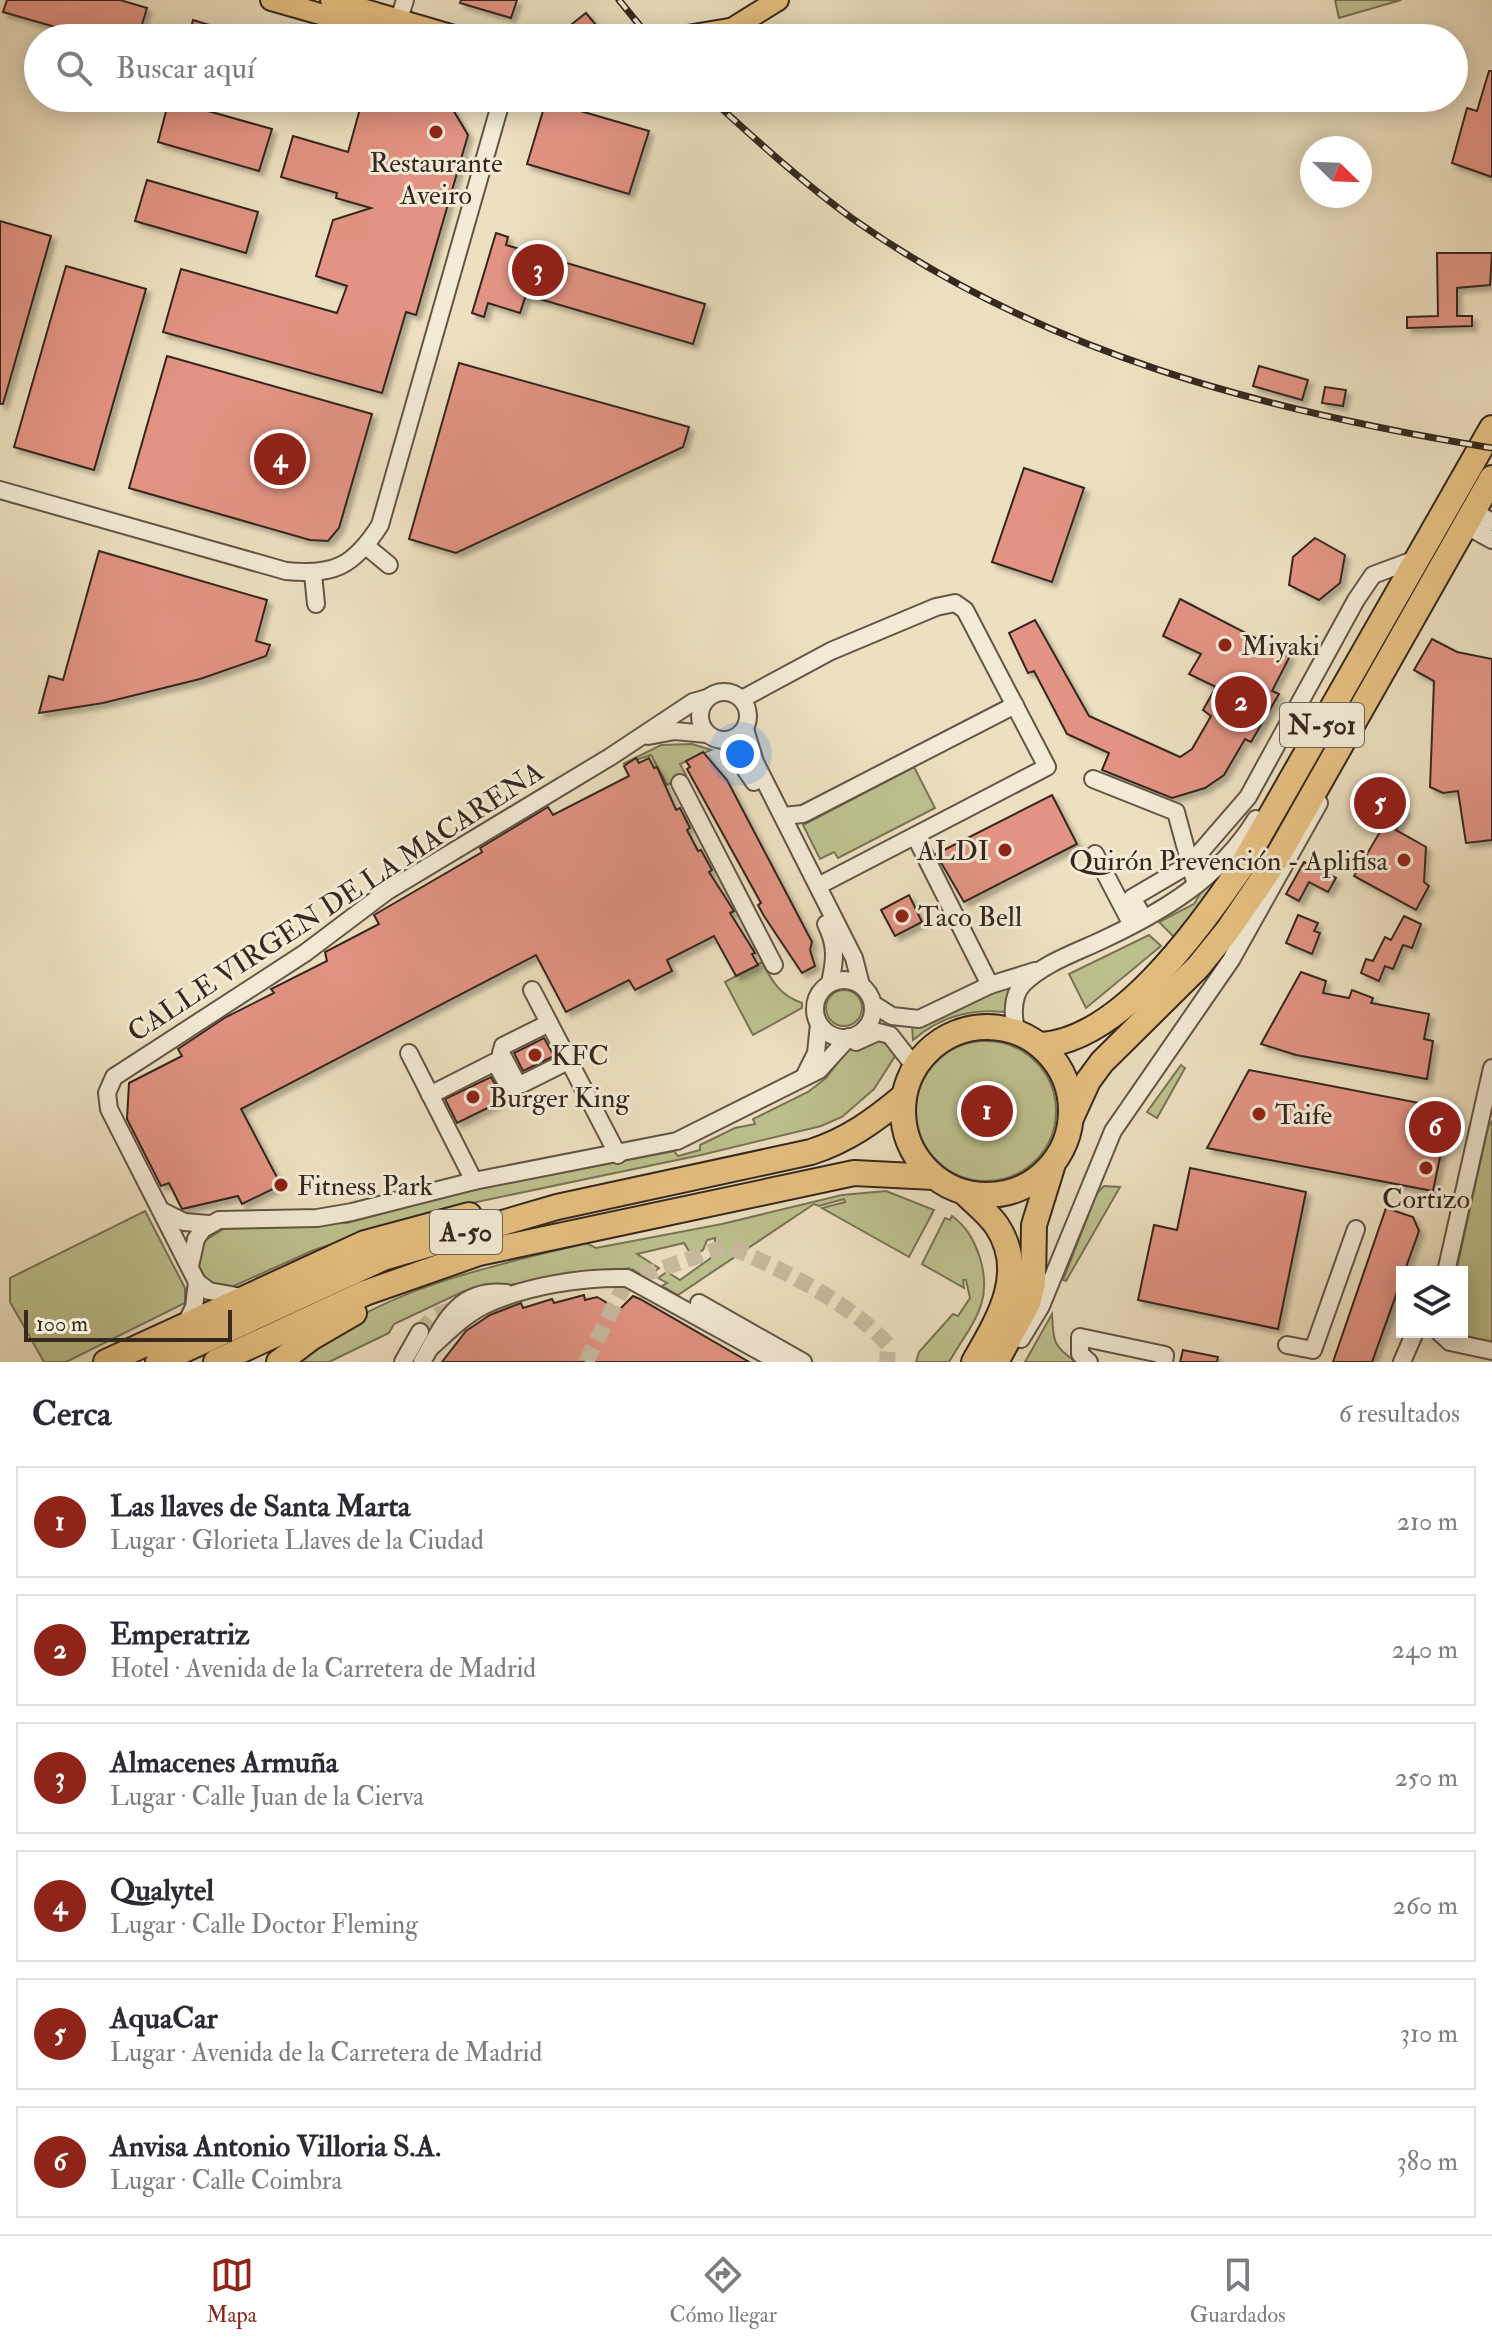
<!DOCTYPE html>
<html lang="es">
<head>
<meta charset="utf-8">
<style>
	:root { --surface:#fff; --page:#f2f2f3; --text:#2b2b33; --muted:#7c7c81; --line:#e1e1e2; --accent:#8f2418 }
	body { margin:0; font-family:"IM FELL Double Pica",serif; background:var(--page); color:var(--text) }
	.controls { position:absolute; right:24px; bottom:24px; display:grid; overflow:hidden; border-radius:0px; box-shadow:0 4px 20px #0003 }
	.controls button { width:72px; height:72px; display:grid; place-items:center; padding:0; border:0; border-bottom:2px solid var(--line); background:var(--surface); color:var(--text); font:40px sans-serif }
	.compass { position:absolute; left:1300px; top:136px; width:72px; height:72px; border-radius:50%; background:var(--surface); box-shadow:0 4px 20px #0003; rotate:113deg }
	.scale { position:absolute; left:24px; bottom:20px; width:208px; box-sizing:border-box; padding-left:8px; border:4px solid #35281f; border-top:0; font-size:22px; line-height:28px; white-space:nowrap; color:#35281f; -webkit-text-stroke:6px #f3ebd6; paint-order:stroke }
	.you { position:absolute; left:740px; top:754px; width:28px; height:28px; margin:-20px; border:6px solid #fff; border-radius:50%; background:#1a73e8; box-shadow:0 0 0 12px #1a73e833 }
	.badge { display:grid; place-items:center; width:52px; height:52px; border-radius:50%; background:var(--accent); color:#fff; font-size:26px; font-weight:700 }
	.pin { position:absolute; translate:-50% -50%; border:4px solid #fff; box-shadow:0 2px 8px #0006 }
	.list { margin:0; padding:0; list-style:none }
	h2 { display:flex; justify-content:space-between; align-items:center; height:104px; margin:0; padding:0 32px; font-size:34px }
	h2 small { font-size:26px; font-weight:400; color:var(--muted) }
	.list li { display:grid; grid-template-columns:52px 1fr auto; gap:24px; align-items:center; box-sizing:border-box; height:112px; margin:0 16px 16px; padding:0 16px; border:2px solid var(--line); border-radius:0px }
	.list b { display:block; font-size:30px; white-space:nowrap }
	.list p { margin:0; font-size:26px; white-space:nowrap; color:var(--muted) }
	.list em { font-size:26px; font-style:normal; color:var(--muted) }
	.icon { flex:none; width:44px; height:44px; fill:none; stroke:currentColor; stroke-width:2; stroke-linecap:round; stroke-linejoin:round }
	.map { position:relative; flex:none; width:1492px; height:1362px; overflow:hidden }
	.search { position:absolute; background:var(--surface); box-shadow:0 4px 20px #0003; left:24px; right:24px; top:24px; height:88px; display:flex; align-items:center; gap:20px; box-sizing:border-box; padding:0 28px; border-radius:44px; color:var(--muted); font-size:30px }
	.sheet { height:872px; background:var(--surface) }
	nav { display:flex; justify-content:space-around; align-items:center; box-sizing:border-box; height:112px; border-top:2px solid var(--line); background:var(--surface); font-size:22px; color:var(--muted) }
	nav a { display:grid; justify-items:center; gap:4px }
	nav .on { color:var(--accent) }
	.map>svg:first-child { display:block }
</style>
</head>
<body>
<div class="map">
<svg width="1492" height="1362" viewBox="0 0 1492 1362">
	<defs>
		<filter id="shadow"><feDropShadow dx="4.5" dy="4.5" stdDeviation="2" flood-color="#0004"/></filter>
	</defs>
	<rect width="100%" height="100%" fill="#ede0c0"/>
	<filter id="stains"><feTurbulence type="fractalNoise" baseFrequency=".0025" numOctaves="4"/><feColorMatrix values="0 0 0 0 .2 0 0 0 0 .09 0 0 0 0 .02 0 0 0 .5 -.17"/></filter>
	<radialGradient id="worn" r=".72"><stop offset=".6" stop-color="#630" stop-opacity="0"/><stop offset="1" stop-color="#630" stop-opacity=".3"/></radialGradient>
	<!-- green -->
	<g fill="#bdc18f" stroke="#797457" stroke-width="2">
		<path d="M 1335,0 L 1401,0 L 1339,18 Z"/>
		<path d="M 692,744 L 711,750 L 680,764 L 686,775 L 667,785 L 651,755 L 623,764 L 661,745 Z"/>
		<path d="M 914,767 L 935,808 L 838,858 L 834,852 L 820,859 L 803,825 Z"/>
		<path d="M 1224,870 L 1225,872 L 1177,940 L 1159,922 L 1194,904 L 1205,885 Z"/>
		<path d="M 1149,935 L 1161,946 L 1086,1008 L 1069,974 Z"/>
		<path d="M 762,962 C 773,983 780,995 802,1003 L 802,1008 L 753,1035 L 725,982 Z"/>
		<path d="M 1016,983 L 1004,1012 C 969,1008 940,1017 913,1040 L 912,1025 Z"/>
		<circle cx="844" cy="1008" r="18"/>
		<path d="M 881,1037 L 899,1050 L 874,1089 L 842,1117 L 821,1126 L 701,1155 L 438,1210 L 314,1250 L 227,1289 L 208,1282 L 198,1265 L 204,1241 L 227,1227 L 347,1223 L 457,1193 L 674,1151 L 678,1156 L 700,1150 L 700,1145 L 735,1128 L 755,1124 L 753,1119 L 808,1092 L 826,1078 L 847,1051 Z"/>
		<circle cx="986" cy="1111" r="70"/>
		<path d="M 1181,1065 L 1185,1068 L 1157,1118 L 1147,1112 Z"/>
		<path d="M 1492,1121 L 1492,1342 L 1450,1332 L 1462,1332 L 1462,1272 L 1456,1272 L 1488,1127 Z"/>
		<path d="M 1104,1186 L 1120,1187 L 1066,1281 L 1063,1280 L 1097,1193 Z"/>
		<path d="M 886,1191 L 934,1210 L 909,1257 L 822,1208 L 845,1202 L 844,1199 L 819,1206 L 814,1204 L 678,1295 L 662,1286 L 667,1283 L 658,1278 L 667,1272 L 680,1280 L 715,1255 L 715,1238 L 707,1240 L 703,1250 L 692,1256 L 684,1243 L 637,1254 L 659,1268 L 647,1278 L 630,1268 L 464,1291 L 394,1324 L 389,1333 L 329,1362 L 292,1362 C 315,1346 339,1327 364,1314 C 432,1278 511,1262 586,1243 L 596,1248 L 722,1224 L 842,1195 Z"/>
		<path d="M 145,1211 L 185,1288 L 185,1303 L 66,1362 L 44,1362 L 10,1302 L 10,1278 Z"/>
		<path d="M 952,1216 C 967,1227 974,1240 980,1258 C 994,1304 971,1324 949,1362 L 916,1362 L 919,1352 L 953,1314 L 958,1316 L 970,1298 L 966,1280 L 963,1280 L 964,1288 L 922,1264 L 945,1218 L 950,1220 Z"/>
		<path d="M 1052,1314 C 1054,1338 1050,1344 1076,1362 L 1025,1362 Z"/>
	</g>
	<!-- building -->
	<g fill="#e29383" stroke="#35281f" stroke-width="2" filter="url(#shadow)">
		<path d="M 7,0 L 120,0 L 147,8 L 138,38 L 94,38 L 3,12 Z"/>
		<path d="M 461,0 L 517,0 L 511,18 L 460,3 Z"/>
		<path d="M 586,13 L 596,25 L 574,38 L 567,28 Z"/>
		<path d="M 193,20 L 242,35 L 242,38 L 188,38 Z"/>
		<path d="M 1489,71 L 1492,71 L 1492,177 L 1452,163 L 1467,108 L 1477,111 Z"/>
		<path d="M 363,98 L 446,98 L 468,135 L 416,315 L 406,312 L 382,393 L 163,332 L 181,269 L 337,313 L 347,286 L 316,276 L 333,220 L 371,208 L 336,198 L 337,193 L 281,177 L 293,136 L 348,152 Z"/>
		<path d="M 169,100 L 272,129 L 259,171 L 158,142 Z"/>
		<path d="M 546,101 L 649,131 L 629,194 L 527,164 Z"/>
		<path d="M 147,180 L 258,212 L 246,253 L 135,221 Z"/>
		<path d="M 0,221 L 51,236 L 3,404 L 0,404 Z"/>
		<path d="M 496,233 L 508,237 L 506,245 L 705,304 L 693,344 L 526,295 L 520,313 L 488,303 L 484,317 L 472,313 Z"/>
		<path d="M 1437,253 L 1492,253 L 1490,285 L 1457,288 L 1457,316 L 1472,316 L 1472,326 L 1407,328 L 1407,317 L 1438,316 Z"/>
		<path d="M 66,266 L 146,289 L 94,470 L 14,447 Z"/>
		<path d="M 167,356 L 372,414 L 339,528 L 328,541 L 310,540 L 129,488 Z"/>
		<path d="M 459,363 L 689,427 L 683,447 L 456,553 L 409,539 Z"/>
		<path d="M 1259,366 L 1308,380 L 1302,400 L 1253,386 Z"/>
		<path d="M 1325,387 L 1346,390 L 1343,406 L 1322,403 Z"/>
		<path d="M 1024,468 L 1084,488 L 1052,582 L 992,562 Z"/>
		<path d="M 1315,538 L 1345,555 L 1340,583 L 1319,600 L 1289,585 L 1293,557 Z"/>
		<path d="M 99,551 L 267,600 L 256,641 L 270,645 L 266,656 L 200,679 L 103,703 L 39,713 L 49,676 L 63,680 Z"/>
		<path d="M 1180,599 L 1290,656 L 1272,691 L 1279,694 L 1251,742 L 1245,739 L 1224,775 L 1205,788 L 1172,798 L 1102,770 L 1109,753 L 1067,734 L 1034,671 L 1028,673 L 1009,633 L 1035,620 L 1089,716 L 1180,757 L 1192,749 L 1211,716 L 1203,710 L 1216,687 L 1189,674 L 1201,654 L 1163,636 Z"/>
		<path d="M 1432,639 L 1457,652 L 1492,659 L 1492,840 L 1466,843 L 1458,791 L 1443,793 L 1430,787 L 1434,681 L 1414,670 Z"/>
		<path d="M 703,752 L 727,780 L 812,942 L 810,950 L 815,966 L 802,973 L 764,916 L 758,905 L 761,903 L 687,769 L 690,767 L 686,761 Z"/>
		<path d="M 636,758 L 639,763 L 649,758 L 654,768 L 657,767 L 676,810 L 680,808 L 690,828 L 687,830 L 698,851 L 701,850 L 712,870 L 709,872 L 734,911 L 730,913 L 755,953 L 752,954 L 758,965 L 736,976 L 714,936 L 667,960 L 672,971 L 635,990 L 629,980 L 566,1012 L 536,955 L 241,1109 L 281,1185 L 242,1204 L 238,1196 L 182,1209 L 169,1183 L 161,1186 L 127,1119 L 129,1083 L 182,1056 L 178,1049 L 226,1017 L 274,993 L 271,989 L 327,961 L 325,952 L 379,924 L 374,915 L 482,852 L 480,848 L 548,807 L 553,815 L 629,776 L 624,766 Z"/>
		<path d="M 1359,785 L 1406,811 L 1396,830 L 1426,847 L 1424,882 L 1429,886 L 1416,910 L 1354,876 L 1390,815 L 1354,795 Z"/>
		<path d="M 1052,795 L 1077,844 L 964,902 L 936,854 Z"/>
		<path d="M 1304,862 L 1336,878 L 1328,892 L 1309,882 L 1299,901 L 1286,894 Z"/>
		<path d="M 909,895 L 922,922 L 895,936 L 881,910 Z"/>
		<path d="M 1298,915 L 1318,923 L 1314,931 L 1320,933 L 1312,954 L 1286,943 Z"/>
		<path d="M 1404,916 L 1421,924 L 1412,948 L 1403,945 L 1393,969 L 1385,966 L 1379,981 L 1361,973 L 1366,959 L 1373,961 L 1385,937 L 1391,940 Z"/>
		<path d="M 1301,972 L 1326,981 L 1323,993 L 1349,998 L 1352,990 L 1373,998 L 1371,1003 L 1429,1014 L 1424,1039 L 1433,1041 L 1427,1079 L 1296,1055 L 1261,1044 Z"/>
		<path d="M 544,1038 L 554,1056 L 523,1071 L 514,1053 Z"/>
		<path d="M 1249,1070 L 1450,1109 L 1433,1191 L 1207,1148 Z"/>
		<path d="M 491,1077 L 504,1100 L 457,1123 L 445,1099 Z"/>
		<path d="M 1190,1168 L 1306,1192 L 1278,1329 L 1138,1300 L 1154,1225 L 1177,1230 Z"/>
		<path d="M 1386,1208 L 1413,1217 L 1419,1231 L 1372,1362 L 1333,1362 Z"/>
		<path d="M 584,1295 L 585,1300 L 597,1297 L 619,1310 L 633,1296 L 640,1299 L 749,1362 L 442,1362 L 466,1331 L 490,1315 L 521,1303 L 523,1308 L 552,1299 L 554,1303 Z"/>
		<path d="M 1183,1350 L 1218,1357 L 1217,1362 L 1180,1362 Z"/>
	</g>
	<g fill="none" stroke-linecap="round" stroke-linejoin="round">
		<!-- minor-tunnel -->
		<g stroke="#c8bba0" stroke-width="16" stroke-dasharray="16 8" stroke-linecap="butt">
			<path d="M 617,1278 L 655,1271 L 727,1246 C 780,1268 851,1303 888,1345 L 887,1362"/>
			<path d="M 420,1332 L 434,1316 L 461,1306"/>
			<path d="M 586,1362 L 629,1276"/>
		</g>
		<defs>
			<g id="minor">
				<path d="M 399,19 L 405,0"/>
				<path d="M 0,490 L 286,571 C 334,576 354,566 380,525 L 502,98"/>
				<path d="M 1473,511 L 1492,522"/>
				<path d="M 1465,525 L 1492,540"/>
				<path d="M 366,546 L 389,565"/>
				<path d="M 313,574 L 316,604"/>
				<circle cx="724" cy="716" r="24"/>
				<path d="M 742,699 L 831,651 L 936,607 L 955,603 L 965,610 L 1047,767 L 818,886"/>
				<path d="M 745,729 L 755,762 L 854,958 L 861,985"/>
				<path d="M 648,736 L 675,731 L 707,734"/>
				<path d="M 726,741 L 754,782"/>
				<path d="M 1093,779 L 1176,812 L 1190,864 L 1132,898 L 1144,918"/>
				<path d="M 680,783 L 774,965"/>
				<path d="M 783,816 L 803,814 L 1015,705"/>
				<path d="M 915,836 L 990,985"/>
				<path d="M 1095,854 L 1132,925"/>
				<path d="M 1196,885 L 1190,864 L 1248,797 L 1356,600 L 1373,575 L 1416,559"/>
				<path d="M 826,924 C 837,946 835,960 830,983"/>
				<circle cx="844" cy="1009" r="29"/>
				<path d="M 532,990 L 618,1155"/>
				<path d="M 873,1004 L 892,1016 L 919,1019 L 990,985 L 1035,971"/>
				<path d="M 549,1023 L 503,1046 L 501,1053 L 517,1083 L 522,1084 L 568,1061"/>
				<path d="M 1016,1031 C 1013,1016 1011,997 1023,984 C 1043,964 1072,954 1098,942 C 1161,913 1219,879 1256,819"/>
				<path d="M 856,1042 L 878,1032 L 890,1035 L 915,1067"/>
				<path d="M 409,1053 L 474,1181"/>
				<path d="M 804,1077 L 816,1053 L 819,1024"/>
				<path d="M 430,1095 L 495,1062 L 516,1099"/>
				<path d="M 162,1211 L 184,1222 L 209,1224"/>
				<path d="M 190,1266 L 196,1239 L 203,1229 L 219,1220 L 317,1218 L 352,1212 L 474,1181 L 677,1141 L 819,1070 L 849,1037"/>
				<path d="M 1446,1272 L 1492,1068"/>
				<path d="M 197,1282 L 209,1291 L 242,1297"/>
				<path d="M 699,1303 L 803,1362"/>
				<path d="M 185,1325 L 194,1307 L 197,1282 L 109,1109 L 107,1093 L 114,1077 L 305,953 L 386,892 L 610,757 L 693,702 L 707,698"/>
				<path d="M 1439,1332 L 1450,1342 L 1492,1351"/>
				<path d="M 1021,1339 L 1041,1306 L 1113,1131 L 1231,960 L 1319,803"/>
				<path d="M 1287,1345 L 1313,1350 L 1356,1229"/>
				<path d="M 430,1348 C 447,1333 464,1315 485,1305 C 526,1286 582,1277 627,1278 L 779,1362"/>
				<path d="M 403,1362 L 420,1332"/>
				<path d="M 422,1362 C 443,1326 456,1288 506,1293"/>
				<path d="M 1089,1362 L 1080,1354 L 1080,1337 L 1165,1355 L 1164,1362"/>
				<path d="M 1402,1362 L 1415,1332"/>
			</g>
			<g id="major">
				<path d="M 271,0 L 404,38"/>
				<path d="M 331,0 L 461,38"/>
				<path d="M 675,38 L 729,29"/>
				<path d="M 717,38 L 778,0"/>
			</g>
			<g id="highway">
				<circle cx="987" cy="1111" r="84"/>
				<path d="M 1040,1045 C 1121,1041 1199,927 1242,866 L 1492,428"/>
				<path d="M 1072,1116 L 1088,1081 L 1102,1062 L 1198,967 L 1228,930 L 1275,861 L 1492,478"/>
				<path d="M 966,1194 C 976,1204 989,1214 997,1226 C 1028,1273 998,1320 974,1362"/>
				<path d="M 106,1362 L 365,1243 L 469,1215"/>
				<path d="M 158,1362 L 383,1258 L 557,1207 L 811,1152 C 848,1140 874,1121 904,1096"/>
				<path d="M 216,1362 L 365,1293 L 479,1253 L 854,1173 L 934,1177"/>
				<path d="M 279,1362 L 311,1338 L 354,1313"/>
				<path d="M 996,1362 L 1028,1303 L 1033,1284 L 1034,1225 L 1052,1167"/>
			</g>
		</defs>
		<!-- minor casing -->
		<use href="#minor" stroke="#635647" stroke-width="20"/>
		<!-- major casing -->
		<use href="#major" stroke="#35281f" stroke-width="24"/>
		<!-- highway casing -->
		<use href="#highway" stroke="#35281f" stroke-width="28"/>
		<!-- minor -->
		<use href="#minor" stroke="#f3ebd6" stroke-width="16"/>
		<!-- major -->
		<use href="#major" stroke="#e6c080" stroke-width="20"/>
		<!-- highway -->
		<use href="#highway" stroke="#e6c080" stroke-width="24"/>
		<defs>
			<g id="rail">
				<path d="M 619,0 L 650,38"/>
				<path d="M 710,98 C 756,140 802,182 853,219 C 1043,353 1265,411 1492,448"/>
			</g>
		</defs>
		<!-- rail casing -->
		<use href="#rail" stroke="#35281f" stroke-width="7"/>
		<!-- rail -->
		<use href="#rail" stroke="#f3ebd6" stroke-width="4" stroke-dasharray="12" stroke-linecap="butt"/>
	</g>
	<!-- markers -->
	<g fill="#8f2418" stroke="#f3ebd6" stroke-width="3">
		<circle cx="436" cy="132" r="8"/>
		<circle cx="1225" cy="645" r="8"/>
		<circle cx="1005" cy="850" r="8"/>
		<circle cx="1404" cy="860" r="8"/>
		<circle cx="902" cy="916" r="8"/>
		<circle cx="535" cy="1055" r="8"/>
		<circle cx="473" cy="1097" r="8"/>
		<circle cx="1259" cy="1114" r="8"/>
		<circle cx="1426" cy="1168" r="8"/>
		<circle cx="281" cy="1185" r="8"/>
	</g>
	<g text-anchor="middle" stroke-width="6" stroke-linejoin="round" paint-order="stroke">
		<!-- shield labels -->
		<g fill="#f3ebd6" stroke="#6e6256" stroke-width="2">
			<rect x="1280" y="703" width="84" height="44" rx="6"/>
			<rect x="430" y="1210" width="72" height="44" rx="6"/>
		</g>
		<g font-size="26" font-weight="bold" fill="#35281f">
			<text x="1322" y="734">N-501</text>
			<text x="466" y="1241">A-50</text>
		</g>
		<!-- poi labels -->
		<g font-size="28" fill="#35281f" stroke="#f3ebd6" text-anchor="start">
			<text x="436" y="172" text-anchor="middle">Restaurante<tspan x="436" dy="32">Aveiro</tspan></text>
			<text x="1241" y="655">Miyaki</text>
			<text x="989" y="860" text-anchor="end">ALDI</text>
			<text x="1388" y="870" text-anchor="end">Quirón Prevención - Aplifisa</text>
			<text x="918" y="926">Taco Bell</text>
			<text x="551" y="1065">KFC</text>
			<text x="489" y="1107">Burger King</text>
			<text x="1275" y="1124">Taife</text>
			<text x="297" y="1195">Fitness Park</text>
			<text x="1426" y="1208" text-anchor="middle">Cortizo</text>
		</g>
		<!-- street labels -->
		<g font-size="28" fill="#35281f" stroke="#f3ebd6">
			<text transform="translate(335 901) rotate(-33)" y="10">CALLE VIRGEN DE LA MACARENA</text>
		</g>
	</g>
	<rect width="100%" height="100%" filter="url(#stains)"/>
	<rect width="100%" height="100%" fill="url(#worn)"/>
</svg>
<div class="controls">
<button><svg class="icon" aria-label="layers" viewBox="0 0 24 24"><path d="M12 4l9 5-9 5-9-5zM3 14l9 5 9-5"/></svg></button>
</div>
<svg class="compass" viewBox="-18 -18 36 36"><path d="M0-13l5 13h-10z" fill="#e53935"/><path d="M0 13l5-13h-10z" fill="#7c7c81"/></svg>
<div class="scale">100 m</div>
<div class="you"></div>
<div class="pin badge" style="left:987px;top:1111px">1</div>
<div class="pin badge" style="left:1241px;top:702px">2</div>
<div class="pin badge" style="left:538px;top:270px">3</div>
<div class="pin badge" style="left:280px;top:459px">4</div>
<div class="pin badge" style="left:1380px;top:803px">5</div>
<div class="pin badge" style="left:1435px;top:1127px">6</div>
<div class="search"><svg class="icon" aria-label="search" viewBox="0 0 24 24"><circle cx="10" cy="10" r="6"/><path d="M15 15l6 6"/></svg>Buscar aquí</div>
</div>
<section class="sheet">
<h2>Cerca<small>6 resultados</small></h2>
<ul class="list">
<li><span class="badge">1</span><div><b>Las llaves de Santa Marta</b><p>Lugar · Glorieta Llaves de la Ciudad</p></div><em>210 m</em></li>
<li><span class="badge">2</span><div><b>Emperatriz</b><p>Hotel · Avenida de la Carretera de Madrid</p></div><em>240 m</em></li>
<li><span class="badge">3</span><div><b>Almacenes Armuña</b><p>Lugar · Calle Juan de la Cierva</p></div><em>250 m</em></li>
<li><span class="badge">4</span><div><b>Qualytel</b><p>Lugar · Calle Doctor Fleming</p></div><em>260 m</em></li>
<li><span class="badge">5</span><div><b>AquaCar</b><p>Lugar · Avenida de la Carretera de Madrid</p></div><em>310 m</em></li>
<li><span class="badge">6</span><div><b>Anvisa Antonio Villoria S.A.</b><p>Lugar · Calle Coimbra</p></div><em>380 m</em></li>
</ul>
</section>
<nav>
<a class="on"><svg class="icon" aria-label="map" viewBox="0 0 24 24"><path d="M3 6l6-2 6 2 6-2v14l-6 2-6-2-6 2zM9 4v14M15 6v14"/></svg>Mapa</a>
<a><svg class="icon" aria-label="directions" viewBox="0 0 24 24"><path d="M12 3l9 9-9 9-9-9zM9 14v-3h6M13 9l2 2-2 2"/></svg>Cómo llegar</a>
<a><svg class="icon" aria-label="saved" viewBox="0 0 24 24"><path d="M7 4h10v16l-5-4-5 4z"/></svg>Guardados</a>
</nav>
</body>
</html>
